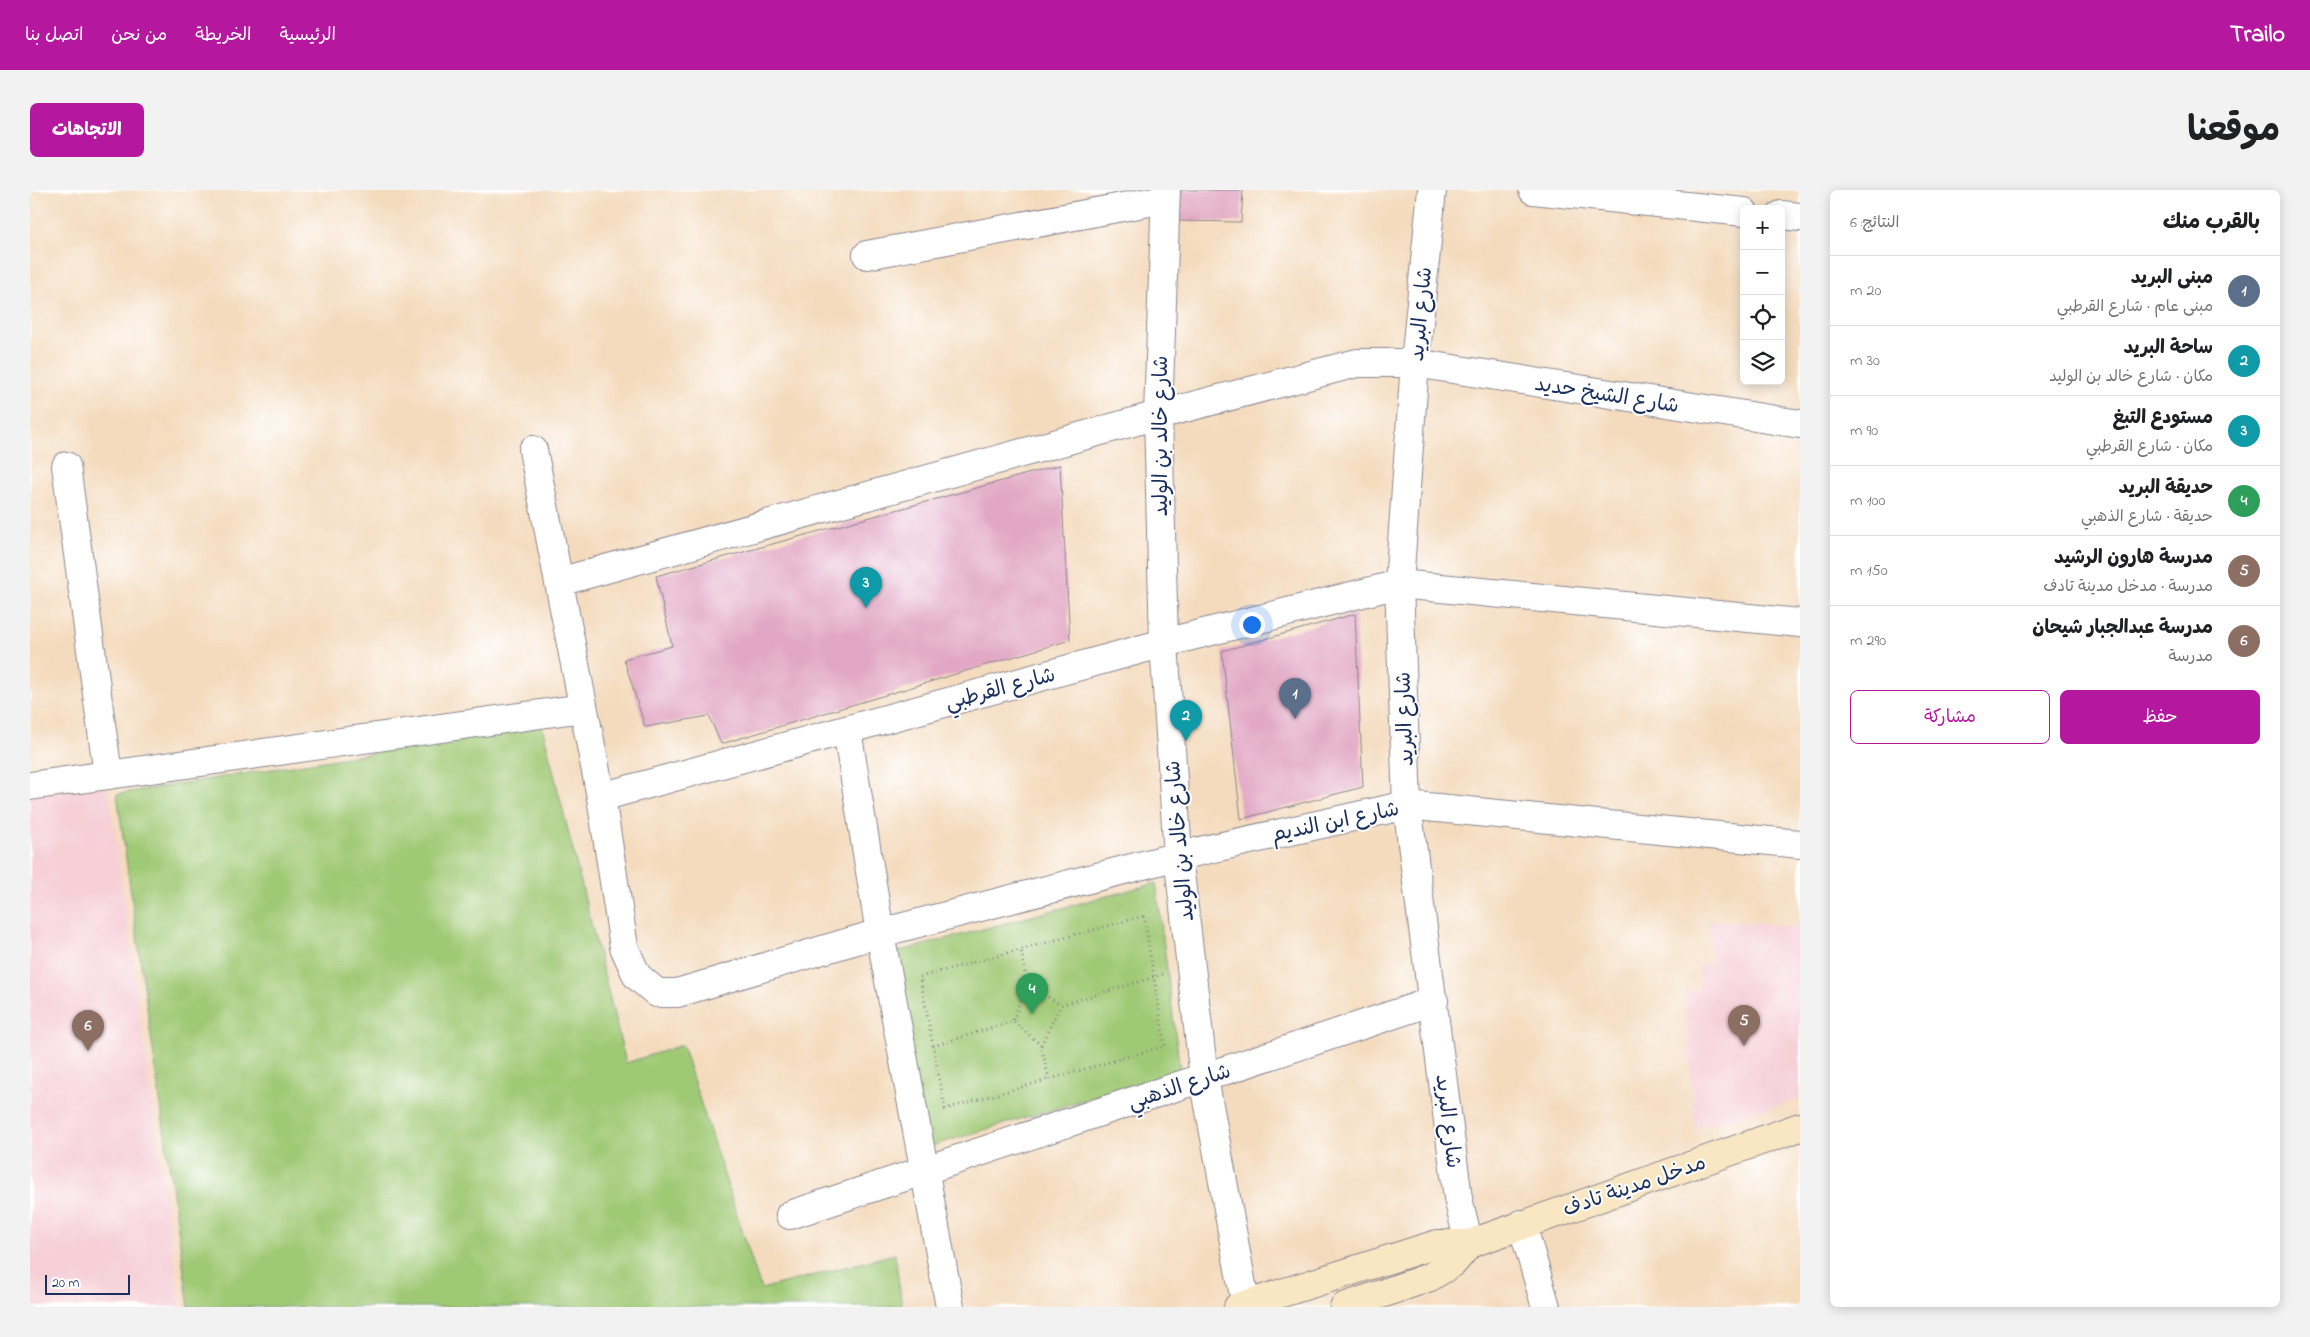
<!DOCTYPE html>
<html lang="ar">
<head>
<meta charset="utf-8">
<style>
	:root { --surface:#fff; --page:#f2f2f2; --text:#202124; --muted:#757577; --line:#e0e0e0; --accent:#b5179e }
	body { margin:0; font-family:"Indie Flower","Playpen Sans Arabic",sans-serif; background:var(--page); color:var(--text); direction:rtl }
	.controls { position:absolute; right:15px; top:15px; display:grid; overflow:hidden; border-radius:8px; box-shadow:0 2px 12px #0003 }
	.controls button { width:45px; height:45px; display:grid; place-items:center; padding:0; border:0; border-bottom:1px solid var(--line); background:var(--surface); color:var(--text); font:25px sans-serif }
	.scale { position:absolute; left:15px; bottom:12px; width:85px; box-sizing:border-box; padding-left:5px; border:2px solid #1b2f5e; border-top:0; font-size:14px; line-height:18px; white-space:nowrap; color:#1b2f5e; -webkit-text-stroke:4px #fff; paint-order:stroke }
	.you { position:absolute; left:1221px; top:434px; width:18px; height:18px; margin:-12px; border:4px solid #fff; border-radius:50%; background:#1a73e8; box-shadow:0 0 0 8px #1a73e833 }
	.badge { display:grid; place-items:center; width:32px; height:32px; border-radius:50%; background:var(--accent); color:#fff; font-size:16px; font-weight:700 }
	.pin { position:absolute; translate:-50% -41px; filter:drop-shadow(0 1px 2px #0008) }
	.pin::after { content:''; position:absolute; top:26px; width:18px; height:15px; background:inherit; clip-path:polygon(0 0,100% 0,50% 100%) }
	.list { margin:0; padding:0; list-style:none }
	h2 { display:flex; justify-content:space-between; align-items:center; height:65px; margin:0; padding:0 20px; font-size:21px }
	h2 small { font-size:16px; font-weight:400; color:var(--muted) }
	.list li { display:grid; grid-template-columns:32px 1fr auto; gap:15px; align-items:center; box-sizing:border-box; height:70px; padding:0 20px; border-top:1px solid var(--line) }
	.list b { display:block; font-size:19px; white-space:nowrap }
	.list p { margin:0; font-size:16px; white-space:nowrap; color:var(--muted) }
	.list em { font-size:16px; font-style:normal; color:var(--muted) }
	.actions { display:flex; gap:10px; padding:15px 20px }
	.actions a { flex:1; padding:11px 0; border:1px solid var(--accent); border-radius:8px; text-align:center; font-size:18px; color:var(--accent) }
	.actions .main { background:var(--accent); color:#fff }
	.icon { flex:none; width:28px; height:28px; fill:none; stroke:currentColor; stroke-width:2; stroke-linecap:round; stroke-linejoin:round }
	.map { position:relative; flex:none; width:1770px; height:1117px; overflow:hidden; direction:ltr; border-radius:8px }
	header { display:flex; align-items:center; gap:30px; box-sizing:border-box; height:70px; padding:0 25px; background:var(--accent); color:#fff }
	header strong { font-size:24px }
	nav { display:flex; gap:28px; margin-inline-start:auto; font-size:18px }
	.intro { display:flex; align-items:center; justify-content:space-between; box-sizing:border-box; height:120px; padding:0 30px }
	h1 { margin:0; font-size:35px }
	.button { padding:12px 22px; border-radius:8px; background:var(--accent); color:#fff; font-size:18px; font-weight:700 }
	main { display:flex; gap:30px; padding:0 30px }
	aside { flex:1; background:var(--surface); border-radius:8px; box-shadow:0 2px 12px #0003 }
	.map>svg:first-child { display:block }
</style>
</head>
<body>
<header>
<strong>Trailo</strong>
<nav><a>الرئيسية</a><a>الخريطة</a><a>من نحن</a><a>اتصل بنا</a></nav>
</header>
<div class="intro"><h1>موقعنا</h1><a class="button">الاتجاهات</a></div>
<main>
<aside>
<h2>بالقرب منك<small>النتائج: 6</small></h2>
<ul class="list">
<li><span class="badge" style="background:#5c6f8a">1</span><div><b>مبنى البريد</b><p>مبنى عام · شارع القرطبي</p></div><em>20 m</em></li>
<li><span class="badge" style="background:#0f9aa8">2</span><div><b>ساحة البريد</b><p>مكان · شارع خالد بن الوليد</p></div><em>30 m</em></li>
<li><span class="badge" style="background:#0f9aa8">3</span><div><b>مستودع التبغ</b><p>مكان · شارع القرطبي</p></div><em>90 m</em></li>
<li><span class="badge" style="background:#2e9e5b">4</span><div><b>حديقة البريد</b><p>حديقة · شارع الذهبي</p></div><em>100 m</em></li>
<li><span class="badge" style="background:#8d6e63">5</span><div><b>مدرسة هارون الرشيد</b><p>مدرسة · مدخل مدينة تادف</p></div><em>150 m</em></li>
<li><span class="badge" style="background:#8d6e63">6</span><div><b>مدرسة عبدالجبار شيحان</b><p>مدرسة</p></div><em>290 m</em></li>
</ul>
<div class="actions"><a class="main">حفظ</a><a>مشاركة</a></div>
</aside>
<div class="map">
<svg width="1770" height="1117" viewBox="0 0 1770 1117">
	<rect width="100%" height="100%" fill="#fff"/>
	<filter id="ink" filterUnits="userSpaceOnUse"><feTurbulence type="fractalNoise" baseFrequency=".02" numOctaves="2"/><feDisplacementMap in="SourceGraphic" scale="10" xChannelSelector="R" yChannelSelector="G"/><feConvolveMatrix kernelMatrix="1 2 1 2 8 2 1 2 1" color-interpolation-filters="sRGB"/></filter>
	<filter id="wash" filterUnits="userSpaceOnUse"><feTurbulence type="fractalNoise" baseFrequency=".0096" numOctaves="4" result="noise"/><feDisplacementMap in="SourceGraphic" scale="20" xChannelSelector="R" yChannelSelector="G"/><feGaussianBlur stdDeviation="1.12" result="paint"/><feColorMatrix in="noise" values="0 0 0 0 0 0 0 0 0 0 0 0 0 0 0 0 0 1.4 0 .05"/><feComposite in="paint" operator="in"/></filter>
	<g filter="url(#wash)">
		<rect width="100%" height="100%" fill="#f4dbbe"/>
		<!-- built -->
		<g fill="#f6cfd7">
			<path d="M 78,596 L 151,1117 L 0,1117 L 0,605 Z"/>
			<path d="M 1679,730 L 1770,737 L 1770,909 L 1665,939 L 1654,802 L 1670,800 L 1669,774 L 1682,773 Z"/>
		</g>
		<!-- green -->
		<g fill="#a0c975" stroke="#5e7c6a">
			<path d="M 512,536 L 596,873 L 652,855 L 731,1099 L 865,1064 L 872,1117 L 159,1117 L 87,604 Z"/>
			<path d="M 1126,693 L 1150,881 L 891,959 L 848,767 Z"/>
		</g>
		<g id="blocks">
			<!-- building -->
			<g fill="#e2a7c5">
				<path d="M 1149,0 L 1213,0 L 1211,32 L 1146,31 Z"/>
				<path d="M 1030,275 L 1040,450 L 691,554 L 679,526 L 615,537 L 594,469 L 642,456 L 626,386 Z"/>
				<path d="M 1325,424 L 1333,597 L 1211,629 L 1192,461 Z"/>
			</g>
		</g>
	</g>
	<g filter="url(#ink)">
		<use href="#blocks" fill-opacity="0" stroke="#88858e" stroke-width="1"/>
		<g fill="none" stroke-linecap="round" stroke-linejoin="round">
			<defs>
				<g id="street">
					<path d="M 1136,0 L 1128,225 L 1134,453 L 1148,666 L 1174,888 L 1216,1117"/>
					<path d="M 1402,0 L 1385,173 L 1369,394 L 1377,615 L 1428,1008 L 1439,1054"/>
					<path d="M 1503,0 L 1714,22"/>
					<path d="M 1751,25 L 1770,27"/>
					<path d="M 837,65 L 1135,9"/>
					<path d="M 503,260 L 571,607 L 594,757 L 607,786 L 627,803 L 647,803 L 850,743 L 1148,666 L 1377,615 L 1770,654"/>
					<path d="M 36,276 L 78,585"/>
					<path d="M 529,392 L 1128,225 L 1327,173 L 1385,173 L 1770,234"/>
					<path d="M 817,540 L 850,743 L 920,1117"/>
					<path d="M 0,596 L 553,518"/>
					<path d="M 571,607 L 1134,453 L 1369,394 L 1770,433"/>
					<path d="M 760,1025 L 1404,811"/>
					<path d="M 1492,1034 L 1516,1117"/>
				</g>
				<g id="secondary">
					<path d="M 1208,1117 L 1407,1054 L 1439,1054 L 1770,937"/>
					<path d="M 1314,1117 L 1400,1087 L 1423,1073 L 1439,1054"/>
				</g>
			</defs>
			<!-- street casing -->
			<use href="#street" stroke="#88858e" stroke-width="30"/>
			<!-- secondary casing -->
			<use href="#secondary" stroke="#88858e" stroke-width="30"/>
			<!-- path -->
			<g stroke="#88858e" stroke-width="3" stroke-dasharray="1 4" stroke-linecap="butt">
				<path d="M 1114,726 L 1135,856 L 915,919 L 890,787 Z"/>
				<path d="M 997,794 L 1031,815"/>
				<path d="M 983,830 L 997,794 L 991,759"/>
				<path d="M 1011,855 L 1031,815 L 1134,784"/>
				<path d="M 903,856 L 983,831 L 1011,855 L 1019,889"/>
			</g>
			<!-- street -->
			<use href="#street" stroke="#fff" stroke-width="28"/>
			<!-- secondary -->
			<use href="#secondary" stroke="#f9e7c3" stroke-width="28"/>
		</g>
	</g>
	<g text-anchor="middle" stroke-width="4" stroke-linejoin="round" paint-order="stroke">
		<!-- street labels -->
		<g font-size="21" fill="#1b2f5e" stroke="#fff">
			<text transform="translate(1390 124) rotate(-85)" y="7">شارع البريد</text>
			<text transform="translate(1577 204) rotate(9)" y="7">شارع الشيخ حديد</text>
			<text transform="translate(1130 246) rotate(-90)" y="7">شارع خالد بن الوليد</text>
			<text transform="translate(970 498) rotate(-15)" y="7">شارع القرطبي</text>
			<text transform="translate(1374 529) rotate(-92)" y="7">شارع البريد</text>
			<text transform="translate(1305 631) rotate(-12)" y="7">شارع ابن النديم</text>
			<text transform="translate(1149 651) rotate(-95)" y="7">شارع خالد بن الوليد</text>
			<text transform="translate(1149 896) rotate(-18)" y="7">شارع الذهبي</text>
			<text transform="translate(1419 931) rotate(83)" y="7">شارع البريد</text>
			<text transform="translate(1604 995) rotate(-19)" y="7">مدخل مدينة تادف</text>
		</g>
	</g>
</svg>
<div class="controls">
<button>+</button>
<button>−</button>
<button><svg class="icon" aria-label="locate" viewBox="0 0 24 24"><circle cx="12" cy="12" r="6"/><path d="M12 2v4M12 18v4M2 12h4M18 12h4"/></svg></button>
<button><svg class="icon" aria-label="layers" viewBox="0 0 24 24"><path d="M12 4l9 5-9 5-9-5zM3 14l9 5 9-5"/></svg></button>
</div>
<div class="scale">20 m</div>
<div class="you"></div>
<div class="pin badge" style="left:1265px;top:529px;background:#5c6f8a">1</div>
<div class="pin badge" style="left:1156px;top:551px;background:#0f9aa8">2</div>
<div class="pin badge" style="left:836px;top:418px;background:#0f9aa8">3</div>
<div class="pin badge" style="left:1002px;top:824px;background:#2e9e5b">4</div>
<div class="pin badge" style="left:1714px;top:856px;background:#8d6e63">5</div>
<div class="pin badge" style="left:58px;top:861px;background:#8d6e63">6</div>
</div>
</main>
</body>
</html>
